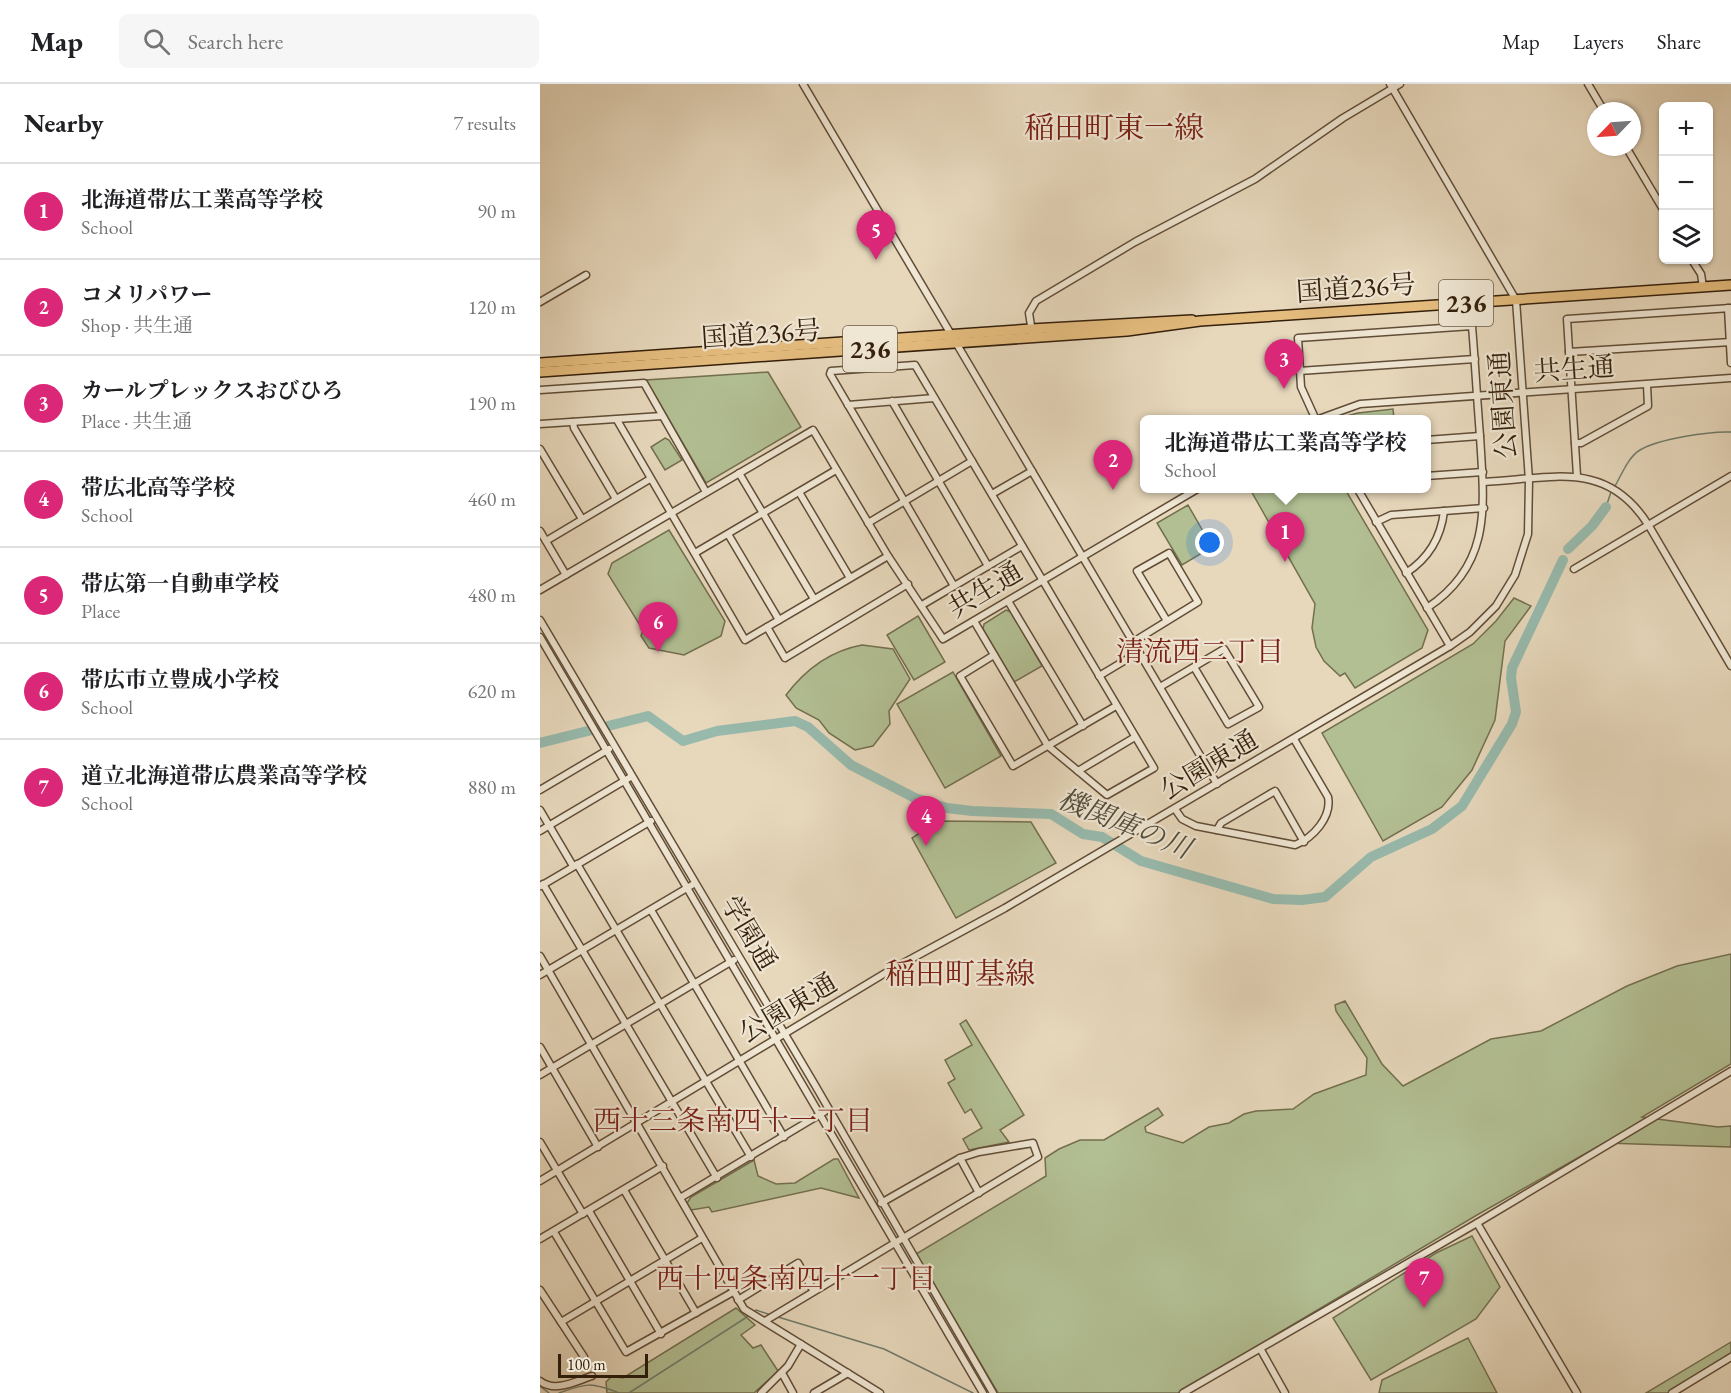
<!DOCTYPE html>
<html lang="en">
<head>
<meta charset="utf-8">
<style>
	:root { --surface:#fff; --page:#f6f6f6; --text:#202124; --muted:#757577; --line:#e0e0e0; --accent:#db2777 }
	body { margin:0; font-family:"EB Garamond","Noto Serif JP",serif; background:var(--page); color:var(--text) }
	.controls { position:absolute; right:18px; top:18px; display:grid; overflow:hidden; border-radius:9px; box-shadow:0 2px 4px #0004 }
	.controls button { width:54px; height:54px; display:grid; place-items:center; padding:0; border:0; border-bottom:2px solid var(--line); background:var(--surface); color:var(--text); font:30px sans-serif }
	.compass { position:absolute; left:1047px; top:18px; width:54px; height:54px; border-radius:50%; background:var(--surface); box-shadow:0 2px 4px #0004; rotate:245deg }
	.scale { position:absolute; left:18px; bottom:15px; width:90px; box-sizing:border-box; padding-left:6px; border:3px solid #341f0b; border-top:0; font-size:16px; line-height:21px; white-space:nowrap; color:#341f0b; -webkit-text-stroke:4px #efe6d3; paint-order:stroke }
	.you { position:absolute; left:670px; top:459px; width:21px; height:21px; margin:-15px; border:4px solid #fff; border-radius:50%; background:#1a73e8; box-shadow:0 0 0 9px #1a73e833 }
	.badge { display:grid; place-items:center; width:39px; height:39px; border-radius:50%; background:var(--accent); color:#fff; font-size:20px; font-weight:700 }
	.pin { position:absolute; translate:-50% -50px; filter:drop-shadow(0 2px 3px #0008) }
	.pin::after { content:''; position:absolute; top:32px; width:21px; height:18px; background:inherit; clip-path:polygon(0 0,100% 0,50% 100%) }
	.popup { position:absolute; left:600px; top:331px; width:291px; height:78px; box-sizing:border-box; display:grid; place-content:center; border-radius:9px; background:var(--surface); filter:drop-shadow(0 2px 4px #0005); font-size:20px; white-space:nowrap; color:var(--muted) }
	.popup b { font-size:22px; color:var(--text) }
	.popup::after { content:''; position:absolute; left:50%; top:100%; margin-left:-12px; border:12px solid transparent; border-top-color:var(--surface) }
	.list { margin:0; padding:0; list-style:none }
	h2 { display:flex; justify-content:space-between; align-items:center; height:78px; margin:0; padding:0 24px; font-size:26px }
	h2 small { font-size:20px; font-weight:400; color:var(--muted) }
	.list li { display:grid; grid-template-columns:39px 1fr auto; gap:18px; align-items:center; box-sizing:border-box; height:96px; padding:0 24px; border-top:2px solid var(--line) }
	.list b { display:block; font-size:22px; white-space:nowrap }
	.list p { margin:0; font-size:20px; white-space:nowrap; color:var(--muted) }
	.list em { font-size:20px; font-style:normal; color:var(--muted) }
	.icon { flex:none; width:33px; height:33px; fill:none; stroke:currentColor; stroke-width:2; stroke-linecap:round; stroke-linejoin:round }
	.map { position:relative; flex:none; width:1191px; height:1309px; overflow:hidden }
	header { display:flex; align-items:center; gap:36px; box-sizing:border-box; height:84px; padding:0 30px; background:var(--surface); border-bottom:2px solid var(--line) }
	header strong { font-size:28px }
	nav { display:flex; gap:33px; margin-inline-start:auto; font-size:21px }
	.search { width:420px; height:54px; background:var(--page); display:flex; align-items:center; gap:15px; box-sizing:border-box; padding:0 21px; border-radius:9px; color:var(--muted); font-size:22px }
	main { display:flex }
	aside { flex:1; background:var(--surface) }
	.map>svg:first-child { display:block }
</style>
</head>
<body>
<header>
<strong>Map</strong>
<div class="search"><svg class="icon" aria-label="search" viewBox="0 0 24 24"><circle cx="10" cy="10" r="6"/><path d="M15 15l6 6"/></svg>Search here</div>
<nav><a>Map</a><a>Layers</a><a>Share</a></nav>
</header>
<main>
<aside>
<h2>Nearby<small>7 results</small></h2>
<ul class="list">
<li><span class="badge">1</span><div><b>北海道帯広工業高等学校</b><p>School</p></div><em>90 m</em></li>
<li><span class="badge">2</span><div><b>コメリパワー</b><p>Shop · 共生通</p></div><em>120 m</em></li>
<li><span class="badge">3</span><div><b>カールプレックスおびひろ</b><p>Place · 共生通</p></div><em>190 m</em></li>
<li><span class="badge">4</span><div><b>帯広北高等学校</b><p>School</p></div><em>460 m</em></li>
<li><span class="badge">5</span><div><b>帯広第一自動車学校</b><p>Place</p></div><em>480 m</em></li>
<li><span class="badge">6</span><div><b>帯広市立豊成小学校</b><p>School</p></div><em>620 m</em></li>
<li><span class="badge">7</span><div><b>道立北海道帯広農業高等学校</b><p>School</p></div><em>880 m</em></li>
</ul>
</aside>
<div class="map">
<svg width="1191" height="1309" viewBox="0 0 1191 1309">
	<rect width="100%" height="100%" fill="#e7d8bc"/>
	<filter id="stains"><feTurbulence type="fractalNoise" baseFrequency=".00333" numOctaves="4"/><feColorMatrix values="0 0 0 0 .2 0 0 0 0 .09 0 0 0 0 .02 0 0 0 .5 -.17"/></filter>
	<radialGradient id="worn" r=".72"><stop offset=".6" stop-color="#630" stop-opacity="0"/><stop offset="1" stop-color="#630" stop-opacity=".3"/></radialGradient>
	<!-- green -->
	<g fill="#b2bf93" stroke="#736f4f" stroke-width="1.5">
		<path d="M 228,288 L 261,343 L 166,399 L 106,296 Z"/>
		<path d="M 853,325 L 854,335 L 795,335 L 818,329 Z"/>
		<path d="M 125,354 L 129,356 L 142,376 L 125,386 L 111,363 Z"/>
		<path d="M 710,405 L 805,405 L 888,546 L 882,564 L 815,604 L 805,589 L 800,592 L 784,577 L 776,563 L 772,544 L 775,520 Z"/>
		<path d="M 648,421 L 672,463 L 642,481 L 617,439 Z"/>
		<path d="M 129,446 L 185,537 L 181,552 L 144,571 L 109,564 L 101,552 L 103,546 L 68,490 L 72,479 Z"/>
		<path d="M 974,514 L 991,522 L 965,557 L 955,636 L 932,686 L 902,723 L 843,757 L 782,649 L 933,560 L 956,537 Z"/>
		<path d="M 466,526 L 471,528 L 502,582 L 474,598 L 443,545 L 444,540 Z"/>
		<path d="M 378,532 L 405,578 L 374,596 L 347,551 Z"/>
		<path d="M 322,561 L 353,565 L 370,595 L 349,627 L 350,640 L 333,662 L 315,666 L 289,649 L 279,636 L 256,624 L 246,611 C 265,586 289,567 322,561 Z"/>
		<path d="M 413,588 L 461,672 L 405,704 L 357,620 Z"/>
		<path d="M 398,737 L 491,738 L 516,779 L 416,834 L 372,754 Z"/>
		<path d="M 1191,870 L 1191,980 L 1102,1033 L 1178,1043 L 1191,1042 L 1191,1063 L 1064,1059 L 937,1131 L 638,1309 L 458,1309 L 376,1170 L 506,1092 L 505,1074 L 519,1065 L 540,1056 L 564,1056 L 618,1024 L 623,1031 L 605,1043 L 606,1048 L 643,1059 L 669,1043 L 689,1039 L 704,1030 L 716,1027 L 753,1025 L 774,1010 L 826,991 L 827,974 L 796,927 L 795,921 L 805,917 L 842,980 L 863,1002 L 951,955 L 1001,947 L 1087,902 L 1137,882 Z"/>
		<path d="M 426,936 L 484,1031 L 460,1046 L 469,1058 L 429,1066 L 423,1055 L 442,1044 L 431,1025 L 425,1029 L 408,999 L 415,995 L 405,976 L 432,961 L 420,940 Z"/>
		<path d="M 294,1075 L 298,1075 L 319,1114 L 281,1104 L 172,1128 L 169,1123 L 151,1126 L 147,1119 L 151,1113 L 214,1076 L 218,1092 L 236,1100 L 255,1099 Z"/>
		<path d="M 932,1152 L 960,1203 L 936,1235 L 831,1296 L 793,1234 L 896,1169 Z"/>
		<path d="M 196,1224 L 215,1241 L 201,1251 L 213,1264 L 221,1261 L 238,1287 L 214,1309 L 67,1309 L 66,1298 L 72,1292 L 83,1294 Z"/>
		<path d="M 928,1254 L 957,1309 L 839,1309 L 842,1296 Z"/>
		<path d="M 1191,1258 L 1191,1277 L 1137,1309 L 1106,1309 Z"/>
	</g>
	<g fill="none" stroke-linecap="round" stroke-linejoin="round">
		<!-- stream -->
		<g stroke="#6f7c6c" stroke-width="1.5">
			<path d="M 1074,404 C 1081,392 1088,373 1100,366 C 1118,355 1170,347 1191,348"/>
			<path d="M 1066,423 L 1071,408"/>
			<path d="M 213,1228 L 216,1226 L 231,1231"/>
			<path d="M 238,1233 L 344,1265 L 433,1309"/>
			<path d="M 0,1302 L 9,1309"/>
			<path d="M 19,1309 C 47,1299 51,1298 79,1309"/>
			<path d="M 89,1309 L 210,1231"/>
		</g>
		<!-- river -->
		<g stroke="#97baad" stroke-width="10">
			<path d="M 1028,465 L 1052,442 L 1066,423"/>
			<path d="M 0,659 L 108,632 L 143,657 L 177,647 L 255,637 L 268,643 L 311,681 L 375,714 L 407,724 L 432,727 L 511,730 L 543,750 L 562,753 L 601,777 L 733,815 L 762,816 L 785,813 L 831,773 L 892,745 L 922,722 L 972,640 L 976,628 L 971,594 L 972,584 L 1023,476"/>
		</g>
		<defs>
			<g id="minor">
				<path d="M 263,0 L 677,700"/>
				<path d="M 1048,0 L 1064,27"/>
				<path d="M 1086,63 L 1124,127"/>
				<path d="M 1152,176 L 1161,190 L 1163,203"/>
				<path d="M 0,218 L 46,191"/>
				<path d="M 1188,224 L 1191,279"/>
				<path d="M 492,248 L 489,229 L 496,217 L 595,158 L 715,95 L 803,34 L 860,0"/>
				<path d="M 1029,268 L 1191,258"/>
				<path d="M 759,287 L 935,275"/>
				<path d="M 0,306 L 104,299 L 166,408"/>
				<path d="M 352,317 L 448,482"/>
				<path d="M 308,321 L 394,314"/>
				<path d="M 77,336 L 205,556 L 348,472"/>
				<path d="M 776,336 L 761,303 L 758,254 L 932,242 C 935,278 937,315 940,352 C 944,421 953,480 887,524"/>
				<path d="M 776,336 L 820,320 L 1191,294"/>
				<path d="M 33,338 L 34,344 L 76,415"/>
				<path d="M 0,340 L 122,332"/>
				<path d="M 886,356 L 940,352"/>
				<path d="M 1035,359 L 1041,359 L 1108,322 L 1107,301"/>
				<path d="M 0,365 L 42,435"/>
				<path d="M 199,389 L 274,515"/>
				<path d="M 886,392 L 943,388"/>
				<path d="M 1037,392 L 1027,235 L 1191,224"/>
				<path d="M 943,398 C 1011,395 1067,374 1109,442 L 1191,582"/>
				<path d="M 817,404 L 910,562"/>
				<path d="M 259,408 L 310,494"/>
				<path d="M 452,410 L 492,387"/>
				<path d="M 836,438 L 851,431 L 944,424"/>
				<path d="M 328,439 L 432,377"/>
				<path d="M 0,447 L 26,491"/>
				<path d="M 188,450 L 239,536"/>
				<path d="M 6,457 L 110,395"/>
				<path d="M 155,469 L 296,386"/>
				<path d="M 1034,485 L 1191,392"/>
				<path d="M 866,489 C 889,474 901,454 904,427"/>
				<path d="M 414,502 L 290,290 L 291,287 L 375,281 L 614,684 L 567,711 L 508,662 L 434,537"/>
				<path d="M 0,506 L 273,346 L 348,472 L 403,555 L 659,404"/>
				<path d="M 468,517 L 543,642"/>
				<path d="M 382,521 L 482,462"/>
				<path d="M 0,536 L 275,1001 L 453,1309"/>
				<path d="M 227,543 L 245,574 L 368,500"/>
				<path d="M 0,553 L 443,1309"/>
				<path d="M 593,558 L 658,518 L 629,469 L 597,487 L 627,537"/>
				<path d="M 454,571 L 420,592 L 473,682 L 576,622"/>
				<path d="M 559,592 L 599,568"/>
				<path d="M 620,603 L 684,565 L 719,623 L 688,640 L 654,583"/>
				<path d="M 538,687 L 595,653"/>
				<path d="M 0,706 L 69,665"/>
				<path d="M 635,725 L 642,735 L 656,742 L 755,761 C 773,754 792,733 788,713 L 754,655"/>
				<path d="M 0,726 L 33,782"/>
				<path d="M 677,746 L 681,739 L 735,707 L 764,758"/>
				<path d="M 0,747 L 89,694"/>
				<path d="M 37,780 L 211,1073"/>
				<path d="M 3,800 L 177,1094"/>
				<path d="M 1,802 L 111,737"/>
				<path d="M 111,826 L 244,1053"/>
				<path d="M 0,872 L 204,1225 L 340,1309"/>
				<path d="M 0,891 L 152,801"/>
				<path d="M 0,963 L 58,1063"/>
				<path d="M 0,991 L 194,876"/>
				<path d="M 0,1058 L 43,1130"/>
				<path d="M 420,1074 L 439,1109"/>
				<path d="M 0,1097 L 347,888 L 465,824 L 910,562 L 930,548 L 956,522 L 975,491 L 988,450 L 989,396 L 976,216 L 850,0"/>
				<path d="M 84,1106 L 156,1229"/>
				<path d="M 140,1114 L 284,1028"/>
				<path d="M 49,1127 L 121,1250"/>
				<path d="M 937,1139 L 1037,1309"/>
				<path d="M 14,1148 L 86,1268 L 193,1208"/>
				<path d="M 0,1155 L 123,1082"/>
				<path d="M 0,1206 L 44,1273"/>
				<path d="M 198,1216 L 258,1179 L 273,1206"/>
				<path d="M 225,1237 L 498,1073 L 493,1059 L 439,1068 L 420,1074 L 341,1119"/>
				<path d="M 21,1238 L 162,1154"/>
				<path d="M 721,1266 L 745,1309"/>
				<path d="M 242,1289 L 253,1309"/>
				<path d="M 0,1297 C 15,1309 36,1297 52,1292"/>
				<path d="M 221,1309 L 248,1282 L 261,1260"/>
				<path d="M 274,1309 L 308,1289"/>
				<path d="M 643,1309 L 937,1139 L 1191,987"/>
				<path d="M 1132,1309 L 1191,1273"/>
			</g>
			<g id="highway">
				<path d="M 0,279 L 491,245 L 652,236"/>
				<path d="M 0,288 L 587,247 L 660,237 L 1191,201"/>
			</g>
		</defs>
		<!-- minor casing -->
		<use href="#minor" stroke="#614d37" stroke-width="9"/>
		<!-- highway casing -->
		<use href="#highway" stroke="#341f0b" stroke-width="12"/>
		<!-- minor -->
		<use href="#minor" stroke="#efe6d3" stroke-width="6"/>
		<!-- highway -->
		<use href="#highway" stroke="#e4bc7e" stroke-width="9"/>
	</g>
	<g text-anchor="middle" stroke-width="4.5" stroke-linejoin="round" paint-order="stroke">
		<!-- shield labels -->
		<g fill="#efe6d3" stroke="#6c5b47" stroke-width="1.5">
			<rect x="899" y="196" width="54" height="46" rx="4.5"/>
			<rect x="303" y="242" width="54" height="46" rx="4.5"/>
		</g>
		<g font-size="26" font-weight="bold" fill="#341f0b">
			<text x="926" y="228">236</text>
			<text x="330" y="274">236</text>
		</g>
		<!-- street labels -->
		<g font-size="27" fill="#341f0b" stroke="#efe6d3">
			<text transform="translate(816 204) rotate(-4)" y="9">国道236号</text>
			<text transform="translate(221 250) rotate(-4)" y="9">国道236号</text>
			<text transform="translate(1034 285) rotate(-4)" y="9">共生通</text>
			<text transform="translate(963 321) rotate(-94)" y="9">公園東通</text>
			<text transform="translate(445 506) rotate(-31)" y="9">共生通</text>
			<text transform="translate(669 681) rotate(-31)" y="9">公園東通</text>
			<text transform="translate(209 849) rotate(59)" y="9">学園通</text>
			<text transform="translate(248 924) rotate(-31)" y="9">公園東通</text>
		</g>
		<!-- neighbourhood labels -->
		<g font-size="28" fill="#7a1f14" stroke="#efe6d3">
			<text x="660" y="577">清流西二丁目</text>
			<text x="193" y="1046">西十三条南四十一丁目</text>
			<text x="256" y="1204">西十四条南四十一丁目</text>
		</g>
		<!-- water labels -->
		<g font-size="28" font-style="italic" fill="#524e3c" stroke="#efe6d3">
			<text transform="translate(585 739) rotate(22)" y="10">機関庫の川</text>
		</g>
		<!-- quarter labels -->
		<g font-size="30" fill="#7a1f14" stroke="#efe6d3">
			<text x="574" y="54">稲田町東一線</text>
			<text x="420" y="900">稲田町基線</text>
		</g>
	</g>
	<rect width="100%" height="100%" filter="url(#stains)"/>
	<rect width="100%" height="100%" fill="url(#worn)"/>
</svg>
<div class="controls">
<button>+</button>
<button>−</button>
<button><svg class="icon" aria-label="layers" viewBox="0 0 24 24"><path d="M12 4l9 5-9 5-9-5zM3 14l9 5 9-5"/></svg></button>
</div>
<svg class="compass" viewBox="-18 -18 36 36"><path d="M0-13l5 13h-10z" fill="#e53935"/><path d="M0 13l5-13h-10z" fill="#757577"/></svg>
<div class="scale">100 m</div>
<div class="you"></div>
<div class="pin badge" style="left:745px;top:478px">1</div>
<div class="popup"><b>北海道帯広工業高等学校</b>School</div>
<div class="pin badge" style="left:573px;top:406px">2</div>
<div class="pin badge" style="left:744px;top:305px">3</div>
<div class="pin badge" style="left:386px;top:762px">4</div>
<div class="pin badge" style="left:336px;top:176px">5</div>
<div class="pin badge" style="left:118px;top:568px">6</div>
<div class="pin badge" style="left:884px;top:1224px">7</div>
</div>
</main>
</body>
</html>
